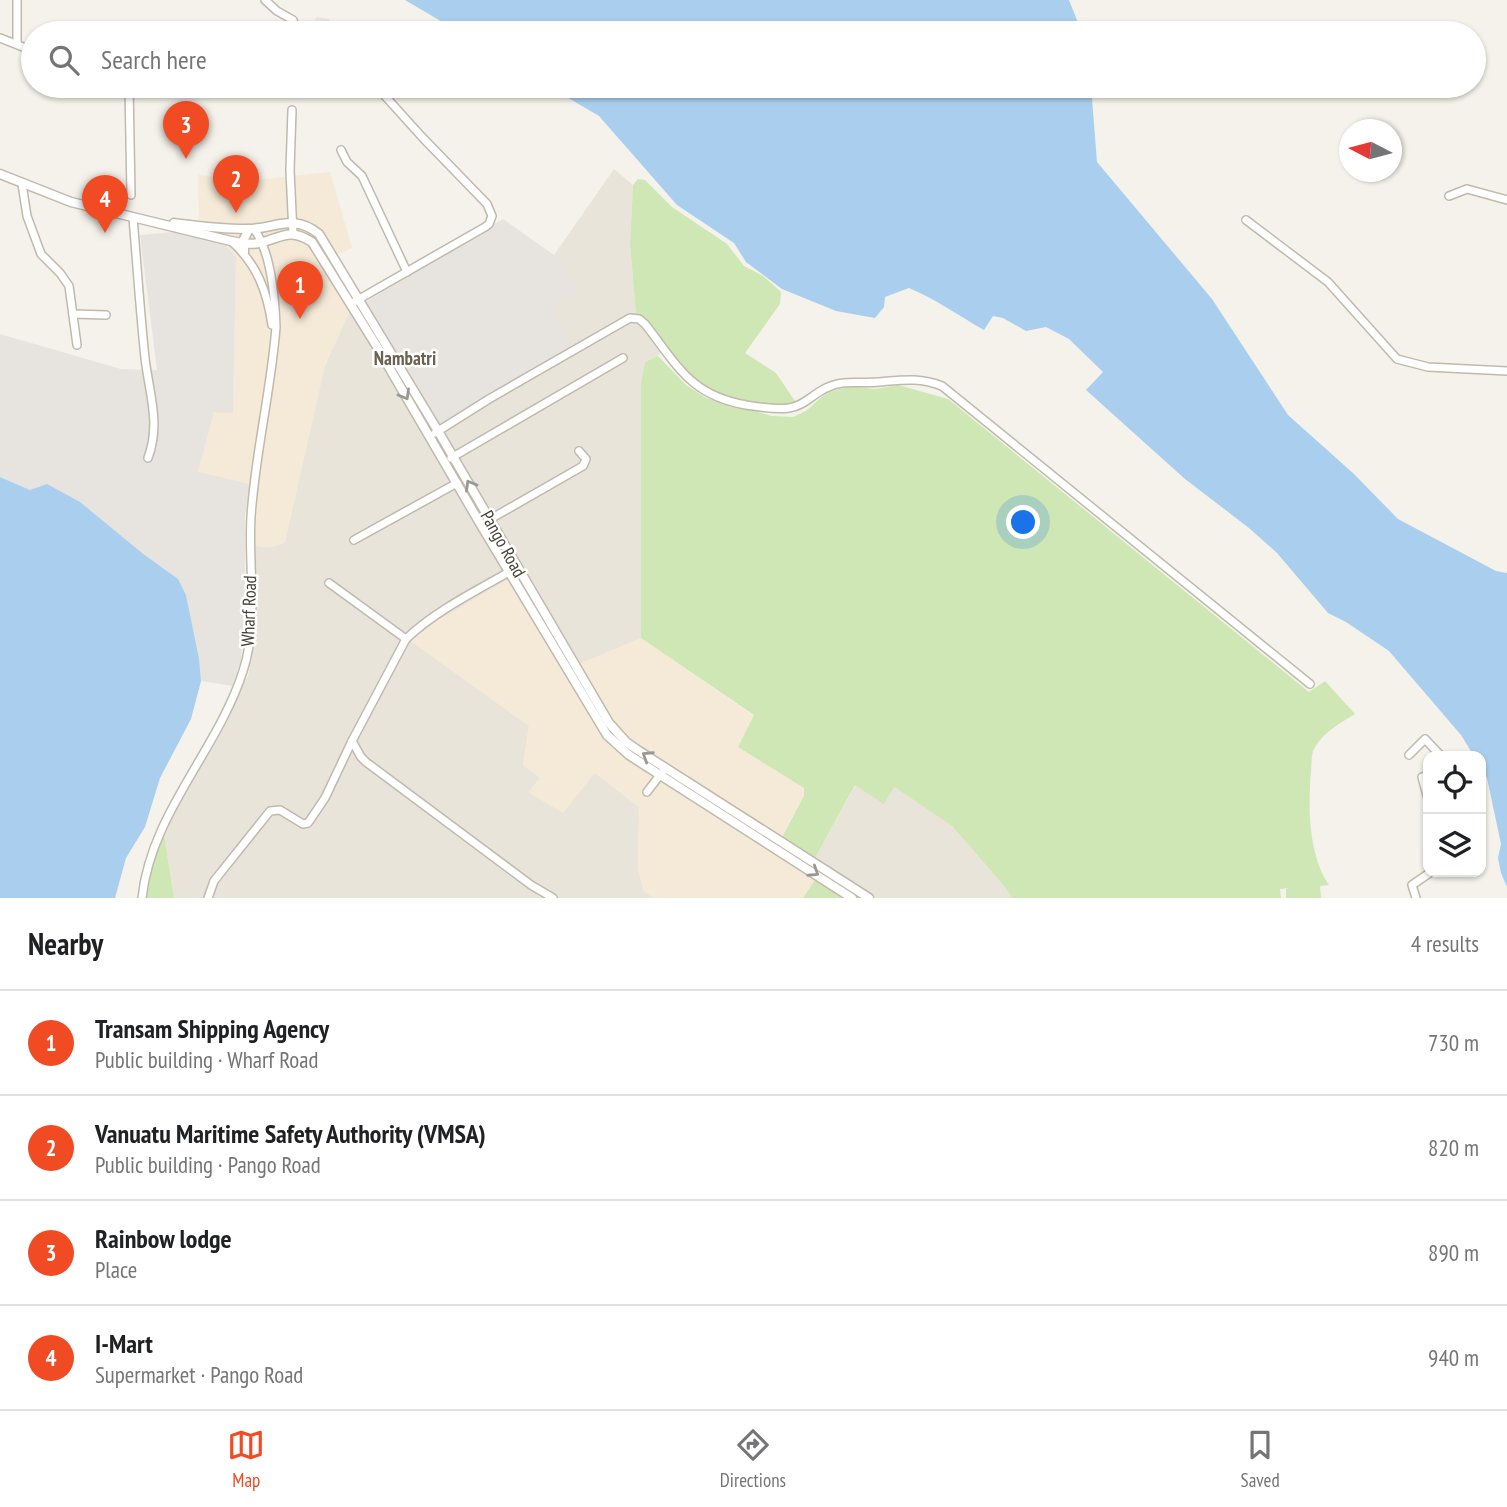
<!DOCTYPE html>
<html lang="en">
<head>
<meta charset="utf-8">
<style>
	:root { --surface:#fff; --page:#f2f2f2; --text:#202124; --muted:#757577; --line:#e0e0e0; --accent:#f14b24 }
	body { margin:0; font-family:"PT Sans Narrow",sans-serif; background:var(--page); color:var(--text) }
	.controls { position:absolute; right:21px; bottom:21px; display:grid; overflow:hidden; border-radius:14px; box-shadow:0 2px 5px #0004 }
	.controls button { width:63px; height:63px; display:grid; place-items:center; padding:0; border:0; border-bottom:2px solid var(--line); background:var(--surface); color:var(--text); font:35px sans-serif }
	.compass { position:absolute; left:1339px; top:119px; width:63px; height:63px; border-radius:50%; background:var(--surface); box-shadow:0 2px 5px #0004; rotate:276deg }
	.you { position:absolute; left:1024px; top:523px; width:24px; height:24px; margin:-18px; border:5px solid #fff; border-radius:50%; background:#1a73e8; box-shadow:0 0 0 10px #1a73e833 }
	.badge { display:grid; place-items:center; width:46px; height:46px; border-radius:50%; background:var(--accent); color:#fff; font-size:23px; font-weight:700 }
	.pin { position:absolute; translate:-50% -58px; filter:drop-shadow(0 2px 4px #0008) }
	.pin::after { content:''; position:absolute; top:37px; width:24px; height:21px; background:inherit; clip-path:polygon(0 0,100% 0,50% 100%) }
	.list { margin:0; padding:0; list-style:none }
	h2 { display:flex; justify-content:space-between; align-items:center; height:91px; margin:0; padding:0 28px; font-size:30px }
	h2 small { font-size:23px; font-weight:400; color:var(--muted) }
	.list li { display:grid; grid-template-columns:46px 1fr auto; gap:21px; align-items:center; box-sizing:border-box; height:105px; padding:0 28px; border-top:2px solid var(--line) }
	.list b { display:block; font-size:26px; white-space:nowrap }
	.list p { margin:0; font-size:23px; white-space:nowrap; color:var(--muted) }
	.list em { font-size:23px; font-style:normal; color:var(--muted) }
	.icon { flex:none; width:38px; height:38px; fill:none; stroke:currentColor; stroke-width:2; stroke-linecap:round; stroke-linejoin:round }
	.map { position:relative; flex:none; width:1507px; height:898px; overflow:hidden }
	.search { position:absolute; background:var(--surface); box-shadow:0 2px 5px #0004; left:21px; right:21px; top:21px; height:77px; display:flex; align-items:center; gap:18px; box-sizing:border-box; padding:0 24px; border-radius:38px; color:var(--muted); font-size:26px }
	.sheet { height:511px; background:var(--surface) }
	nav { display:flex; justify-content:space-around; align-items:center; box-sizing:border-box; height:98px; border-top:2px solid var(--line); background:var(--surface); font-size:19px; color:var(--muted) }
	nav a { display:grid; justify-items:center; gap:4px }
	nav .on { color:var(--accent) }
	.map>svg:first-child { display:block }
</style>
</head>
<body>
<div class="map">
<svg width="1507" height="898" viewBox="0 0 1507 898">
	<rect width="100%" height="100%" fill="#f4f2ea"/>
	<!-- residential -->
	<g fill="#e8e4d9">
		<path d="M 614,169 L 633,185 L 630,244 L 636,314 L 647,321 L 665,345 L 658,356 L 645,362 L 641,383 L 641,638 L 563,671 L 509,579 L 437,621 L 411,641 L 529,726 L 523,765 L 540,778 L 529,792 L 595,773 L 639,807 L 638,868 L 644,892 L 655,898 L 174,898 L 163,828 L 248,676 L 254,646 L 255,546 L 272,547 L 325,366 L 349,312 L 423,434 L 552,309 L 580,291 L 554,255 Z"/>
		<path d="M 865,768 L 952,826 L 1005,887 L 1012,898 L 866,898 L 815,858 Z"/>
	</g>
	<!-- commercial -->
	<g fill="#f5e9d7">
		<path d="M 330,172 L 352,248 L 321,262 L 349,312 L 325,366 L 285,543 L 272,547 L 255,546 L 258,486 L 198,473 L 214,412 L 233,412 L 236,257 L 199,219 L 198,175 L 248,181 Z"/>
		<path d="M 509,579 L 563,671 L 641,638 L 754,716 L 738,747 L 804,788 L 804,796 L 775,847 L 819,874 L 803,898 L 655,898 L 644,892 L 638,868 L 639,807 L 595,773 L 563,813 L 528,792 L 540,778 L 523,765 L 529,726 L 411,641 L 437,621 Z"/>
	</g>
	<!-- industrial -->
	<g fill="#e7e4df">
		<path d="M 503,219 L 554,255 L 581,291 L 552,309 L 573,347 L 423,434 L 349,312 Z"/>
		<path d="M 173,232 L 223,243 L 236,257 L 233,413 L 214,412 L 198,472 L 250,484 L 245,516 L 245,597 L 241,659 L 232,686 L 201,681 L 186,596 L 177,579 L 142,553 L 30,490 L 0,477 L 0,334 L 121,369 L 157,370 L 140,235 Z"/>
	</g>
	<!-- medical -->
	<path fill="#f4e2df" d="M 316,17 L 330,19 L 327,33 L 308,33 L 308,30 L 312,30 Z"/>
	<!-- green -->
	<g fill="#cee7b5">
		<path d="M 638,179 L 645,180 L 672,207 L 727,244 L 744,266 L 763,276 L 781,292 L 780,304 L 745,353 L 776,373 L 795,401 L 790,407 C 760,408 716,401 693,379 C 685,372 679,362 672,354 C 661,339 652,324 636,314 L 630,244 L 633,185 Z"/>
		<path d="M 658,356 L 686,385 L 706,398 L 772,416 L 793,417 L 806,411 L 826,393 L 850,386 L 875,389 L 898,385 L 948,399 L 1309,692 L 1325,681 L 1355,714 C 1340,723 1322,733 1314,749 C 1311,754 1312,764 1311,770 C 1308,806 1308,854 1329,885 L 1320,886 L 1321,898 L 1286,898 L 1286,889 L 1289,888 L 1280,889 L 1281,898 L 1012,898 L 1005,887 L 952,826 L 894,787 L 884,804 L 855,785 L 815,858 L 782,837 L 804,796 L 804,788 L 738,747 L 754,715 L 641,638 L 641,383 L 645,362 Z"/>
		<path d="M 163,828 L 174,898 L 141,898 Z"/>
		<path d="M 819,874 L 855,898 L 803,898 Z"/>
	</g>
	<!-- water -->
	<g fill="#aacfee">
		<path d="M 405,0 L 1069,0 L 1082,33 L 461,33 Z"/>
		<path d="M 548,86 L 1091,86 L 1097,162 L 1212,299 L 1288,415 L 1354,474 L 1398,519 L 1496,571 L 1507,573 L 1507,887 L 1501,873 L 1498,858 L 1501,844 L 1487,778 L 1481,768 L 1481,756 L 1474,756 L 1461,735 L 1389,651 L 1346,622 L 1328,613 L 1277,553 L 1249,528 L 1185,479 L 1086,390 L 1103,372 L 1069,339 L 1046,327 L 1026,331 L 1003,318 L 993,316 L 984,330 C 959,316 936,299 909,288 L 885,297 L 884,307 L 875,318 L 836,311 L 782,289 L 746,262 L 734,243 L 677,205 L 599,116 Z"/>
		<path d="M 0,477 L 30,490 L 47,484 L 80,502 L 142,553 L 178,579 L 186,595 L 199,659 L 201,681 L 191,719 L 160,778 L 145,827 L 126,858 L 115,898 L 0,898 Z"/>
	</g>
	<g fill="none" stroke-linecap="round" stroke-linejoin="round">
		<defs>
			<g id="minor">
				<path d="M 17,0 L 17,44"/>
				<path d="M 265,0 L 277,11 L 293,20 L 297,33"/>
				<path d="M 0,38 L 33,51"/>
				<path d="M 129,86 L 131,195"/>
				<path d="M 292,110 L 290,170 L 293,234"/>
				<path d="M 341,150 L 347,162 L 362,176 L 407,272"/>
				<path d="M 22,184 L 27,216 L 41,254 L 60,273 L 69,286 L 77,345"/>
				<path d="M 1449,196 L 1467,189 L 1507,200"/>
				<path d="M 133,218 C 137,264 140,311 145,358 C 149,393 161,423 148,458"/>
				<path d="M 1246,220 L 1328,282 L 1397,359 L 1428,367 L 1507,371"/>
				<path d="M 231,241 C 257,264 267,291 272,325"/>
				<path d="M 354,302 L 485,227 L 489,224 L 492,216 L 487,204 L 422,137 L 376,86"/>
				<path d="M 73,314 L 106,315"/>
				<path d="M 435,433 L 489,399 L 630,318 L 639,319 L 645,324 C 678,366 690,395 746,405 C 759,407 775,410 789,408 C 804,406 813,394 826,388 C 844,379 860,384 879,382 C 902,380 920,377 942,386 L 1310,684"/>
				<path d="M 451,458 L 623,358"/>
				<path d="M 487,521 L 583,466 L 586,459 L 579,451"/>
				<path d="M 354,540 L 457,483"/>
				<path d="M 329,583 L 406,639"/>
				<path d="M 352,741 L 361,757 L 366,762 L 531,885 L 553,898"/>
				<path d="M 1409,755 L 1425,739 L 1441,756"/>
				<path d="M 1428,775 L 1422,777 L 1428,799"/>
				<path d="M 647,792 L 663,771"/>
				<path d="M 142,898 C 151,813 218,750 243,671 C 259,623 248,567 251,517 C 255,454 271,391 276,327 C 275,299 271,252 254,229"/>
				<path d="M 208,898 L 214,881 L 270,811 L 280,810 L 303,824 L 308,823 L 325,798 L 352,741 L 406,639 C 436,610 480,589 516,568"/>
				<path d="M 1416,898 L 1412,885 L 1431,872"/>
			</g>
			<g id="tertiary">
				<path d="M 0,174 L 71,202 L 231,241 C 240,243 249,245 259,243 C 281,238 289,227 312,242 L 376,345 L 481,525 L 607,735 L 629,755 L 852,898"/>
				<path d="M 174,223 C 198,226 221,229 245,229 C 274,230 292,212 319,234 L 438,431 L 609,723 L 626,742 L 639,751 L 869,898"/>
				<path d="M 244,252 L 244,239 L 249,229"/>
			</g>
		</defs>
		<!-- minor casing -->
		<use href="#minor" stroke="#c0baad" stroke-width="10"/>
		<!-- tertiary casing -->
		<use href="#tertiary" stroke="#c0baad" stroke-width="11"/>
		<!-- minor -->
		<use href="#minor" stroke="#fff" stroke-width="7"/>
		<!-- tertiary -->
		<use href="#tertiary" stroke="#fff" stroke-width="8"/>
	</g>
	<!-- one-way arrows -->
	<defs><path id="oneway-chevron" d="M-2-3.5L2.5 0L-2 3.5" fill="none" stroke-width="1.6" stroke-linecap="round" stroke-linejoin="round" transform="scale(1.75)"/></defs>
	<g stroke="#9a9892">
		<use href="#oneway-chevron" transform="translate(405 395) rotate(60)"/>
		<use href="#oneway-chevron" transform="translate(470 485) rotate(-120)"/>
		<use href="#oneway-chevron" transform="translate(647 756) rotate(-147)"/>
		<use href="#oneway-chevron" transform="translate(814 872) rotate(33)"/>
	</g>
	<g text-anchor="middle" stroke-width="5" stroke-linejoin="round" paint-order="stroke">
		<!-- street labels -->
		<g font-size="18" fill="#484338" stroke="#fff">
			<text transform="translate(503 544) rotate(61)" y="6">Pango Road</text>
			<text transform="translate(249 611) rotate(-88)" y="6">Wharf Road</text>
		</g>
		<!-- neighbourhood labels -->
		<g font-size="19" font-weight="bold" fill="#6b6150" stroke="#fff">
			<text x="405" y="365">Nambatri</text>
		</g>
	</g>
</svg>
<div class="controls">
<button><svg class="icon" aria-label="locate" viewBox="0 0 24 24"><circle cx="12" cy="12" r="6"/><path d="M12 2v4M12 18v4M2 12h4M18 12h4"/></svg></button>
<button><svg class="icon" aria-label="layers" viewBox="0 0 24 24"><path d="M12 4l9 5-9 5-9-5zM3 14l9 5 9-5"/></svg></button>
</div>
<svg class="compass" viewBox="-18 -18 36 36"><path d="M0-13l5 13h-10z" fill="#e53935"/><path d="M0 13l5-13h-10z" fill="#757577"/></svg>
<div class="you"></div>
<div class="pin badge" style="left:300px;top:319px">1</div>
<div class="pin badge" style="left:236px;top:213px">2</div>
<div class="pin badge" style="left:186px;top:159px">3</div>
<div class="pin badge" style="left:105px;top:233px">4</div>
<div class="search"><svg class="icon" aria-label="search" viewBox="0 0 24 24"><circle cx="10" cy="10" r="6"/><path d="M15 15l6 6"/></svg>Search here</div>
</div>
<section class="sheet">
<h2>Nearby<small>4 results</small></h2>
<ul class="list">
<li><span class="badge">1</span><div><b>Transam Shipping Agency</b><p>Public building · Wharf Road</p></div><em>730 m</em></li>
<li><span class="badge">2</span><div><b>Vanuatu Maritime Safety Authority (VMSA)</b><p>Public building · Pango Road</p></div><em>820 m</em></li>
<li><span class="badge">3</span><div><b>Rainbow lodge</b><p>Place</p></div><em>890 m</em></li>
<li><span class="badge">4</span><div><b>I-Mart</b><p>Supermarket · Pango Road</p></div><em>940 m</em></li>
</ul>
</section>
<nav>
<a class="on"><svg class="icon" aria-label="map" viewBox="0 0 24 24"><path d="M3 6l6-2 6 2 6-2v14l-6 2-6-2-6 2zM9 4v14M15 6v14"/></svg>Map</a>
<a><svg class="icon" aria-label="directions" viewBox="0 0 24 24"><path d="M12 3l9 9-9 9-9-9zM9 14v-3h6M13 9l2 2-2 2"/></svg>Directions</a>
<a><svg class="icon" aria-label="saved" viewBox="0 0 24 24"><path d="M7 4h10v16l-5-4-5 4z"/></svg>Saved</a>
</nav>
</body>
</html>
